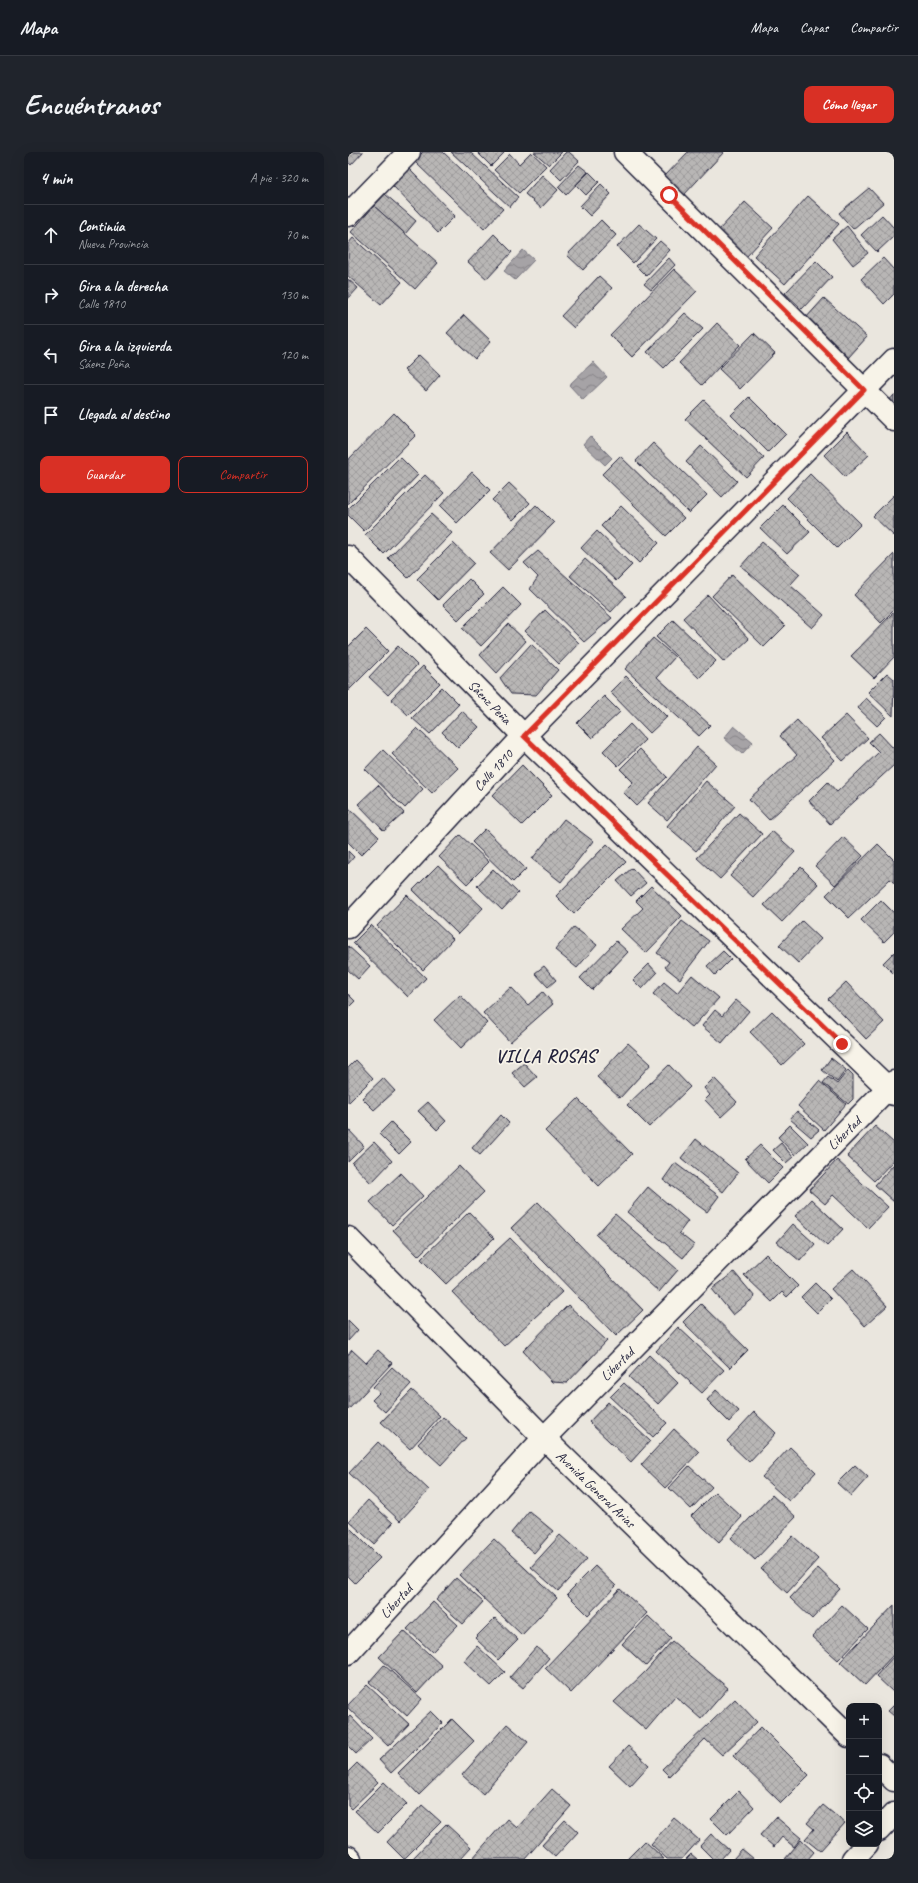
<!DOCTYPE html>
<html lang="es">
<head>
<meta charset="utf-8">
<style>
	:root { --surface:#171b24; --page:#20242c; --text:#f1f3f6; --muted:#9ea1a6; --line:#363941; --accent:#d93025 }
	body { margin:0; font-family:Caveat,sans-serif; background:var(--page); color:var(--text) }
	.controls { position:absolute; right:12px; bottom:12px; display:grid; overflow:hidden; border-radius:8px; box-shadow:0 4px 16px #0002 }
	.controls button { width:36px; height:36px; display:grid; place-items:center; padding:0; border:0; border-bottom:1px solid var(--line); background:var(--surface); color:var(--text); font:20px sans-serif }
	.stop { position:absolute; width:12px; height:12px; margin:-9px; border:3px solid #d93025; border-radius:50%; background:#fff }
	.stop.end { background:#d93025; border-color:#fff; box-shadow:0 1px 4px #0008 }
	.list { margin:0; padding:0; list-style:none }
	h2 { display:flex; justify-content:space-between; align-items:center; height:52px; margin:0; padding:0 16px; font-size:17px }
	h2 small { font-size:13px; font-weight:400; color:var(--muted) }
	.list li { display:grid; grid-template-columns:26px 1fr auto; gap:12px; align-items:center; box-sizing:border-box; height:60px; padding:0 16px; border-top:1px solid var(--line) }
	.list b { display:block; font-size:15px; white-space:nowrap }
	.list p { margin:0; font-size:13px; white-space:nowrap; color:var(--muted) }
	.list em { font-size:13px; font-style:normal; color:var(--muted) }
	.actions { display:flex; gap:8px; padding:12px 16px }
	.actions a { flex:1; padding:9px 0; border:1px solid var(--accent); border-radius:8px; text-align:center; font-size:14px; color:var(--accent) }
	.actions .main { background:var(--accent); color:#fff }
	.icon { flex:none; width:22px; height:22px; fill:none; stroke:currentColor; stroke-width:2; stroke-linecap:round; stroke-linejoin:round }
	.map { position:relative; flex:none; width:546px; height:1707px; overflow:hidden; border-radius:8px }
	header { display:flex; align-items:center; gap:24px; box-sizing:border-box; height:56px; padding:0 20px; background:var(--surface); border-bottom:1px solid var(--line) }
	header strong { font-size:19px }
	nav { display:flex; gap:22px; margin-inline-start:auto; font-size:14px }
	.intro { display:flex; align-items:center; justify-content:space-between; box-sizing:border-box; height:96px; padding:0 24px }
	h1 { margin:0; font-size:28px }
	.button { padding:10px 18px; border-radius:8px; background:var(--accent); color:#fff; font-size:14px; font-weight:700 }
	main { display:flex; gap:24px; padding:0 24px }
	aside { flex:1; background:var(--surface); border-radius:8px; box-shadow:0 4px 16px #0002 }
	.map>svg:first-child { display:block }
</style>
</head>
<body>
<header>
<strong>Mapa</strong>
<nav><a>Mapa</a><a>Capas</a><a>Compartir</a></nav>
</header>
<div class="intro"><h1>Encuéntranos</h1><a class="button">Cómo llegar</a></div>
<main>
<aside>
<h2>4 min<small>A pie · 320 m</small></h2>
<ul class="list">
<li><svg class="icon" aria-label="ahead" viewBox="0 0 24 24"><path d="M12 20V5M6 11l6-6 6 6"/></svg><div><b>Continúa</b><p>Nueva Provincia</p></div><em>70 m</em></li>
<li><svg class="icon" aria-label="right" viewBox="0 0 24 24"><path d="M7 20v-9h11M14 6l5 5-5 5"/></svg><div><b>Gira a la derecha</b><p>Calle 1810</p></div><em>130 m</em></li>
<li><svg class="icon" aria-label="left" viewBox="0 0 24 24"><path d="M17 20v-9H6M10 6l-5 5 5 5"/></svg><div><b>Gira a la izquierda</b><p>Sáenz Peña</p></div><em>120 m</em></li>
<li><svg class="icon" aria-label="arrive" viewBox="0 0 24 24"><path d="M6 21V4h12l-3 4 3 4H6"/></svg><div><b>Llegada al destino</b></div></li>
</ul>
<div class="actions"><a class="main">Guardar</a><a>Compartir</a></div>
</aside>
<div class="map">
<svg width="546" height="1707" viewBox="0 0 546 1707">
	<defs>
		<pattern id="water-waves" width="16" height="10" patternUnits="userSpaceOnUse"><rect width="16" height="10" fill="#a6a3a6"/><path d="M0 5q4-4 8 0t8 0" fill="none" stroke="#878488"/></pattern>
		<pattern id="building-cross-hatch" width="8" height="8" patternUnits="userSpaceOnUse"><rect width="8" height="8" fill="#b8b6b5"/><path d="M0 0l8 8M0 8l8-8" fill="none" stroke="#9e9c9d"/></pattern>
	</defs>
	<rect width="100%" height="100%" fill="#eae6de"/>
	<filter id="ink" filterUnits="userSpaceOnUse"><feTurbulence type="fractalNoise" baseFrequency=".025" numOctaves="2"/><feDisplacementMap in="SourceGraphic" scale="8" xChannelSelector="R" yChannelSelector="G"/><feConvolveMatrix kernelMatrix="1 2 1 2 8 2 1 2 1" color-interpolation-filters="sRGB"/></filter>
	<g filter="url(#ink)">
		<!-- water -->
		<g fill="url(#water-waves)" stroke="#716f7b">
			<path d="M 175,98 L 186,108 L 167,128 L 156,119 Z"/>
			<path d="M 245,210 L 259,225 L 235,248 L 221,233 Z"/>
			<path d="M 242,284 L 264,306 L 257,313 L 235,292 Z"/>
			<path d="M 386,574 L 405,590 L 394,602 L 376,586 Z"/>
		</g>
		<!-- building -->
		<g fill="url(#building-cross-hatch)" stroke="#22223b">
			<path d="M 0,0 L 15,0 L 3,13 L 0,10 Z"/>
			<path d="M 75,0 L 95,0 L 155,57 L 136,77 L 66,9 Z"/>
			<path d="M 103,0 L 122,0 L 170,45 L 162,55 Z"/>
			<path d="M 129,0 L 155,0 L 156,1 L 143,14 Z"/>
			<path d="M 183,0 L 198,14 L 171,41 L 146,18 L 162,2 L 171,12 Z"/>
			<path d="M 186,0 L 214,0 L 201,13 Z"/>
			<path d="M 218,0 L 221,0 L 231,9 L 213,28 L 202,17 Z"/>
			<path d="M 340,0 L 376,0 L 335,44 L 315,26 Z"/>
			<path d="M 231,13 L 240,20 L 218,43 L 210,35 Z"/>
			<path d="M 61,17 L 107,64 L 90,81 L 44,33 Z"/>
			<path d="M 241,20 L 251,30 L 238,43 L 228,33 Z"/>
			<path d="M 194,23 L 210,38 L 193,56 L 177,42 Z"/>
			<path d="M 253,32 L 263,42 L 242,64 L 232,54 Z"/>
			<path d="M 521,36 L 535,51 L 505,77 L 491,61 Z"/>
			<path d="M 37,42 L 68,69 L 57,82 L 26,54 Z"/>
			<path d="M 460,44 L 491,72 L 437,132 L 406,104 Z"/>
			<path d="M 397,50 L 425,76 L 398,105 L 370,79 Z"/>
			<path d="M 26,54 L 90,111 L 67,137 L 3,80 Z"/>
			<path d="M 534,63 L 546,76 L 546,84 L 529,100 L 513,83 Z"/>
			<path d="M 253,68 L 268,83 L 235,118 L 219,103 Z"/>
			<path d="M 291,72 L 308,87 L 285,111 L 269,95 Z"/>
			<path d="M 499,74 L 520,101 L 505,113 L 484,87 Z"/>
			<path d="M 146,82 L 164,100 L 139,127 L 120,110 Z"/>
			<path d="M 5,86 L 54,130 L 33,153 L 0,124 L 0,92 Z"/>
			<path d="M 312,89 L 322,98 L 298,124 L 288,114 Z"/>
			<path d="M 321,106 L 327,113 L 303,138 L 296,132 Z"/>
			<path d="M 535,106 L 546,118 L 546,142 L 536,152 L 513,127 Z"/>
			<path d="M 468,109 L 484,125 L 454,157 L 437,141 Z"/>
			<path d="M 326,117 L 349,139 L 284,205 L 262,183 Z"/>
			<path d="M 251,124 L 264,136 L 226,176 L 213,164 Z"/>
			<path d="M 0,127 L 10,136 L 0,147 Z"/>
			<path d="M 476,146 L 519,185 L 500,206 L 457,167 Z"/>
			<path d="M 337,161 L 355,177 L 316,216 L 299,200 Z"/>
			<path d="M 116,163 L 143,189 L 127,207 L 99,181 Z"/>
			<path d="M 369,171 L 392,193 L 354,233 L 331,211 Z"/>
			<path d="M 406,181 L 427,201 L 392,237 L 371,217 Z"/>
			<path d="M 71,203 L 92,223 L 78,239 L 56,218 Z"/>
			<path d="M 546,243 L 546,258 L 539,251 Z"/>
			<path d="M 401,245 L 438,282 L 420,300 L 383,263 Z"/>
			<path d="M 356,248 L 416,306 L 398,325 L 337,267 Z"/>
			<path d="M 46,261 L 68,283 L 0,352 L 0,308 Z"/>
			<path d="M 499,280 L 521,303 L 497,325 L 476,303 Z"/>
			<path d="M 305,291 L 359,343 L 341,361 L 288,309 Z"/>
			<path d="M 353,294 L 389,329 L 374,345 L 338,310 Z"/>
			<path d="M 272,304 L 336,366 L 318,384 L 254,322 Z"/>
			<path d="M 52,305 L 70,323 L 16,379 L 0,363 L 0,357 Z"/>
			<path d="M 124,320 L 142,338 L 109,371 L 92,354 Z"/>
			<path d="M 462,322 L 513,372 L 489,396 L 439,346 Z"/>
			<path d="M 77,323 L 96,341 L 36,402 L 17,383 Z"/>
			<path d="M 161,331 L 182,351 L 165,368 L 144,348 Z"/>
			<path d="M 546,343 L 546,384 L 525,364 Z"/>
			<path d="M 188,353 L 206,371 L 160,418 L 142,401 Z"/>
			<path d="M 435,353 L 462,380 L 439,402 L 412,376 Z"/>
			<path d="M 273,354 L 311,391 L 291,411 L 253,374 Z"/>
			<path d="M 83,362 L 104,381 L 60,426 L 40,406 Z"/>
			<path d="M 249,379 L 284,413 L 268,429 L 233,396 Z"/>
			<path d="M 414,390 L 452,422 L 442,433 L 476,463 L 464,476 L 393,414 Z"/>
			<path d="M 105,391 L 126,411 L 90,448 L 69,427 Z"/>
			<path d="M 190,399 L 264,466 L 236,490 L 182,437 L 190,425 L 176,411 Z"/>
			<path d="M 546,402 L 546,458 L 533,471 L 506,443 Z"/>
			<path d="M 237,407 L 278,444 L 263,460 L 222,424 Z"/>
			<path d="M 384,423 L 437,474 L 416,495 L 364,444 Z"/>
			<path d="M 121,427 L 136,442 L 110,468 L 95,453 Z"/>
			<path d="M 155,435 L 173,453 L 133,494 L 114,476 Z"/>
			<path d="M 360,443 L 401,487 L 376,510 L 335,466 Z"/>
			<path d="M 197,458 L 231,491 L 211,512 L 177,479 Z"/>
			<path d="M 546,460 L 546,505 L 526,526 L 503,504 Z"/>
			<path d="M 325,468 L 368,509 L 351,526 L 308,485 Z"/>
			<path d="M 160,472 L 178,489 L 149,521 L 132,503 Z"/>
			<path d="M 18,477 L 40,499 L 0,539 L 0,495 Z"/>
			<path d="M 305,486 L 327,505 L 309,525 L 362,573 L 351,584 L 277,517 Z"/>
			<path d="M 183,492 L 210,518 L 188,543 L 163,542 L 152,526 Z"/>
			<path d="M 50,494 L 69,513 L 40,543 L 21,525 Z"/>
			<path d="M 75,514 L 92,531 L 60,563 L 43,547 Z"/>
			<path d="M 539,521 L 546,527 L 545,564 L 520,540 Z"/>
			<path d="M 278,524 L 319,565 L 302,581 L 262,540 Z"/>
			<path d="M 94,535 L 111,552 L 82,582 L 64,566 Z"/>
			<path d="M 256,544 L 272,560 L 244,586 L 229,571 Z"/>
			<path d="M 518,546 L 538,565 L 529,574 L 510,556 Z"/>
			<path d="M 114,559 L 131,575 L 110,596 L 94,580 Z"/>
			<path d="M 498,563 L 520,586 L 495,609 L 473,586 Z"/>
			<path d="M 449,568 L 487,608 L 421,668 L 401,647 L 449,603 L 432,584 Z"/>
			<path d="M 282,572 L 297,588 L 270,614 L 255,599 Z"/>
			<path d="M 69,576 L 110,616 L 84,641 L 44,602 Z"/>
			<path d="M 531,581 L 546,597 L 546,613 L 482,672 L 461,649 L 480,630 L 489,640 L 531,600 L 521,590 Z"/>
			<path d="M 349,595 L 368,612 L 319,668 L 300,651 Z"/>
			<path d="M 292,597 L 319,625 L 289,654 L 275,640 L 285,630 L 272,617 Z"/>
			<path d="M 35,598 L 75,637 L 57,656 L 17,617 Z"/>
			<path d="M 174,613 L 204,643 L 174,673 L 144,644 Z"/>
			<path d="M 358,629 L 387,654 L 348,699 L 319,674 Z"/>
			<path d="M 30,633 L 56,661 L 36,679 L 10,652 Z"/>
			<path d="M 0,655 L 31,685 L 13,703 L 0,690 Z"/>
			<path d="M 391,661 L 414,682 L 372,727 L 349,706 Z"/>
			<path d="M 216,667 L 245,689 L 213,730 L 184,707 Z"/>
			<path d="M 137,677 L 178,717 L 165,730 L 124,690 Z"/>
			<path d="M 424,679 L 447,700 L 405,745 L 382,724 Z"/>
			<path d="M 112,683 L 141,710 L 119,732 L 91,705 Z"/>
			<path d="M 495,685 L 515,704 L 487,733 L 467,714 Z"/>
			<path d="M 259,692 L 278,710 L 226,762 L 208,744 Z"/>
			<path d="M 530,692 L 546,708 L 546,731 L 542,727 L 501,766 L 478,743 Z"/>
			<path d="M 0,699 L 6,705 L 0,712 Z"/>
			<path d="M 90,713 L 135,756 L 110,782 L 65,738 Z"/>
			<path d="M 453,715 L 470,732 L 434,770 L 416,753 Z"/>
			<path d="M 284,716 L 298,731 L 283,744 L 269,729 Z"/>
			<path d="M 145,717 L 170,741 L 154,758 L 129,734 Z"/>
			<path d="M 303,734 L 334,764 L 298,801 L 273,777 L 295,756 L 288,749 Z"/>
			<path d="M 59,743 L 105,787 L 75,818 L 29,774 Z"/>
			<path d="M 533,748 L 546,761 L 546,780 L 536,790 L 513,768 Z"/>
			<path d="M 334,769 L 361,789 L 332,827 L 317,815 L 321,810 L 309,801 Z"/>
			<path d="M 454,769 L 473,787 L 450,811 L 431,793 Z"/>
			<path d="M 23,773 L 78,826 L 60,845 L 5,791 Z"/>
			<path d="M 226,775 L 249,793 L 229,816 L 207,798 Z"/>
			<path d="M 268,789 L 280,800 L 244,838 L 232,826 Z"/>
			<path d="M 0,794 L 22,814 L 10,827 L 0,818 Z"/>
			<path d="M 375,799 L 383,807 L 367,823 L 359,814 Z"/>
			<path d="M 546,800 L 546,822 L 535,811 Z"/>
			<path d="M 301,812 L 309,821 L 294,837 L 285,828 Z"/>
			<path d="M 196,814 L 208,828 L 200,835 L 187,821 Z"/>
			<path d="M 344,823 L 371,846 L 344,876 L 305,842 L 316,830 L 329,841 Z"/>
			<path d="M 498,830 L 536,870 L 518,887 L 480,847 Z"/>
			<path d="M 163,835 L 180,853 L 195,840 L 205,852 L 162,890 L 135,861 Z"/>
			<path d="M 0,842 L 7,849 L 0,856 Z"/>
			<path d="M 112,843 L 139,871 L 113,896 L 86,868 Z"/>
			<path d="M 388,848 L 401,859 L 374,891 L 354,874 L 367,858 L 374,864 Z"/>
			<path d="M 424,859 L 456,892 L 434,913 L 402,880 Z"/>
			<path d="M 280,891 L 303,912 L 272,946 L 249,925 Z"/>
			<path d="M 483,906 L 498,918 L 489,930 L 474,918 Z"/>
			<path d="M 8,908 L 25,926 L 0,951 L 0,916 Z"/>
			<path d="M 176,911 L 189,925 L 177,935 L 164,921 Z"/>
			<path d="M 321,913 L 342,935 L 301,975 L 279,953 Z"/>
			<path d="M 500,918 L 505,923 L 505,947 L 500,952 L 475,931 L 480,925 L 489,932 Z"/>
			<path d="M 35,926 L 47,939 L 26,958 L 14,946 Z"/>
			<path d="M 366,926 L 389,950 L 373,965 L 357,948 L 362,943 L 356,936 Z"/>
			<path d="M 471,929 L 498,952 L 476,978 L 450,954 Z"/>
			<path d="M 230,947 L 284,1002 L 251,1034 L 197,979 Z"/>
			<path d="M 80,950 L 98,969 L 89,978 L 70,959 Z"/>
			<path d="M 449,959 L 471,978 L 463,985 L 442,967 Z"/>
			<path d="M 153,963 L 161,971 L 132,1003 L 124,996 Z"/>
			<path d="M 43,970 L 63,990 L 51,1002 L 31,982 Z"/>
			<path d="M 442,973 L 460,991 L 447,1003 L 430,985 Z"/>
			<path d="M 527,974 L 546,991 L 546,1008 L 526,1029 L 499,1004 Z"/>
			<path d="M 0,977 L 16,994 L 0,1010 Z"/>
			<path d="M 348,987 L 390,1021 L 375,1040 L 333,1006 Z"/>
			<path d="M 26,990 L 44,1009 L 23,1031 L 4,1011 Z"/>
			<path d="M 433,991 L 445,1005 L 438,1011 L 425,998 Z"/>
			<path d="M 412,993 L 435,1016 L 420,1031 L 397,1007 Z"/>
			<path d="M 489,1008 L 540,1055 L 520,1076 L 485,1043 L 477,1052 L 461,1038 Z"/>
			<path d="M 327,1011 L 371,1044 L 359,1060 L 315,1028 Z"/>
			<path d="M 546,1012 L 546,1050 L 527,1033 Z"/>
			<path d="M 111,1014 L 136,1040 L 70,1104 L 45,1078 Z"/>
			<path d="M 53,1021 L 75,1044 L 44,1073 L 22,1050 Z"/>
			<path d="M 300,1035 L 340,1069 L 331,1081 L 346,1093 L 335,1106 L 279,1060 Z"/>
			<path d="M 463,1047 L 495,1077 L 479,1094 L 447,1064 Z"/>
			<path d="M 190,1050 L 295,1158 L 268,1184 L 163,1076 Z"/>
			<path d="M 121,1060 L 146,1086 L 98,1132 L 73,1107 Z"/>
			<path d="M 267,1062 L 330,1118 L 311,1140 L 248,1083 Z"/>
			<path d="M 445,1072 L 467,1092 L 452,1109 L 429,1090 Z"/>
			<path d="M 162,1086 L 214,1140 L 156,1194 L 104,1140 Z"/>
			<path d="M 418,1102 L 450,1134 L 439,1145 L 434,1140 L 424,1150 L 396,1123 Z"/>
			<path d="M 505,1117 L 539,1154 L 517,1174 L 483,1137 Z"/>
			<path d="M 386,1120 L 407,1145 L 385,1163 L 364,1137 Z"/>
			<path d="M 467,1131 L 483,1147 L 469,1161 L 453,1145 Z"/>
			<path d="M 353,1152 L 400,1198 L 382,1216 L 335,1170 Z"/>
			<path d="M 220,1153 L 259,1189 L 219,1231 L 204,1230 L 175,1199 Z"/>
			<path d="M 0,1168 L 10,1178 L 0,1189 Z"/>
			<path d="M 330,1175 L 376,1218 L 354,1241 L 308,1199 Z"/>
			<path d="M 4,1198 L 18,1211 L 30,1198 L 44,1211 L 0,1258 L 0,1203 Z"/>
			<path d="M 301,1203 L 330,1231 L 310,1252 L 281,1225 Z"/>
			<path d="M 44,1215 L 63,1232 L 37,1260 L 24,1248 L 31,1241 L 25,1235 Z"/>
			<path d="M 276,1231 L 319,1271 L 305,1285 L 262,1245 Z"/>
			<path d="M 64,1238 L 92,1264 L 62,1297 L 33,1270 Z"/>
			<path d="M 368,1238 L 391,1259 L 381,1270 L 359,1248 Z"/>
			<path d="M 260,1250 L 302,1289 L 283,1310 L 241,1270 Z"/>
			<path d="M 406,1260 L 428,1281 L 401,1310 L 379,1289 Z"/>
			<path d="M 95,1265 L 118,1286 L 93,1313 L 70,1292 Z"/>
			<path d="M 326,1277 L 351,1300 L 317,1336 L 293,1313 Z"/>
			<path d="M 30,1290 L 81,1338 L 52,1369 L 1,1321 Z"/>
			<path d="M 442,1295 L 468,1320 L 441,1349 L 414,1325 Z"/>
			<path d="M 507,1313 L 520,1325 L 503,1344 L 489,1331 Z"/>
			<path d="M 341,1314 L 364,1335 L 343,1357 L 321,1336 Z"/>
			<path d="M 367,1340 L 394,1365 L 371,1390 L 343,1364 Z"/>
			<path d="M 424,1343 L 448,1365 L 407,1408 L 383,1386 Z"/>
			<path d="M 20,1348 L 45,1371 L 26,1392 L 1,1369 Z"/>
			<path d="M 181,1359 L 205,1379 L 186,1401 L 163,1381 Z"/>
			<path d="M 0,1374 L 32,1406 L 7,1431 L 0,1424 Z"/>
			<path d="M 212,1383 L 239,1407 L 210,1439 L 183,1415 Z"/>
			<path d="M 445,1384 L 470,1407 L 439,1441 L 413,1417 Z"/>
			<path d="M 146,1387 L 209,1446 L 174,1483 L 111,1423 Z"/>
			<path d="M 247,1414 L 268,1434 L 240,1463 L 219,1442 Z"/>
			<path d="M 470,1416 L 492,1437 L 464,1467 L 442,1446 Z"/>
			<path d="M 108,1426 L 135,1450 L 115,1472 L 88,1448 Z"/>
			<path d="M 272,1437 L 299,1461 L 223,1541 L 197,1516 Z"/>
			<path d="M 85,1450 L 110,1473 L 84,1500 L 59,1477 Z"/>
			<path d="M 494,1453 L 520,1477 L 490,1508 L 464,1485 Z"/>
			<path d="M 546,1453 L 546,1502 L 517,1533 L 492,1510 Z"/>
			<path d="M 300,1464 L 323,1486 L 298,1514 L 274,1492 Z"/>
			<path d="M 147,1466 L 170,1488 L 150,1508 L 127,1486 Z"/>
			<path d="M 56,1479 L 94,1514 L 69,1541 L 31,1505 Z"/>
			<path d="M 324,1489 L 380,1536 L 353,1567 L 327,1544 L 298,1578 L 266,1550 L 298,1519 Z"/>
			<path d="M 129,1494 L 157,1520 L 143,1534 L 116,1509 Z"/>
			<path d="M 188,1495 L 201,1506 L 175,1536 L 162,1525 Z"/>
			<path d="M 546,1504 L 546,1539 L 545,1540 L 528,1524 Z"/>
			<path d="M 36,1513 L 74,1547 L 59,1564 L 21,1530 Z"/>
			<path d="M 19,1533 L 61,1572 L 40,1594 L 0,1556 L 0,1553 Z"/>
			<path d="M 387,1547 L 409,1570 L 374,1603 L 357,1587 L 321,1624 L 314,1617 Z"/>
			<path d="M 546,1553 L 546,1564 L 540,1559 Z"/>
			<path d="M 83,1559 L 95,1571 L 43,1621 L 31,1608 Z"/>
			<path d="M 2,1564 L 24,1587 L 8,1602 L 0,1594 L 0,1566 Z"/>
			<path d="M 104,1567 L 126,1589 L 71,1643 L 50,1621 Z"/>
			<path d="M 159,1572 L 180,1590 L 135,1642 L 114,1623 Z"/>
			<path d="M 413,1575 L 461,1623 L 433,1651 L 385,1604 Z"/>
			<path d="M 280,1594 L 301,1613 L 282,1634 L 261,1614 Z"/>
			<path d="M 9,1611 L 30,1631 L 3,1657 L 0,1654 L 0,1620 Z"/>
			<path d="M 36,1630 L 59,1652 L 30,1681 L 7,1659 Z"/>
			<path d="M 204,1637 L 223,1654 L 177,1707 L 124,1707 L 159,1667 L 169,1676 Z"/>
			<path d="M 391,1639 L 406,1655 L 379,1683 L 363,1667 Z"/>
			<path d="M 74,1653 L 93,1670 L 56,1707 L 39,1690 Z"/>
			<path d="M 475,1653 L 497,1671 L 472,1699 L 457,1687 L 466,1677 L 459,1671 Z"/>
			<path d="M 428,1665 L 453,1686 L 446,1695 L 434,1685 L 426,1695 L 412,1683 Z"/>
			<path d="M 326,1666 L 351,1688 L 334,1707 L 319,1707 L 303,1692 Z"/>
			<path d="M 217,1668 L 230,1680 L 207,1705 L 194,1693 Z"/>
			<path d="M 98,1672 L 123,1695 L 112,1707 L 64,1707 Z"/>
			<path d="M 363,1682 L 381,1698 L 373,1707 L 365,1707 L 352,1694 Z"/>
			<path d="M 453,1688 L 466,1700 L 460,1707 L 437,1707 Z"/>
			<path d="M 297,1689 L 316,1707 L 279,1707 Z"/>
			<path d="M 394,1697 L 406,1707 L 385,1707 Z"/>
			<path d="M 343,1702 L 349,1707 L 338,1707 Z"/>
		</g>
		<g fill="none" stroke-linecap="round" stroke-linejoin="round">
			<defs>
				<g id="street">
					<path d="M 277,0 L 546,268"/>
					<path d="M 0,63 L 61,0"/>
					<path d="M 0,405 L 176,584 L 546,942"/>
					<path d="M 0,775 L 176,584 L 546,208"/>
					<path d="M 0,1501 L 196,1286 L 546,930"/>
					<path d="M 531,1678 L 546,1662"/>
					<path d="M 0,1705 L 2,1707"/>
					<path d="M 505,1707 L 519,1692"/>
				</g>
				<g id="secondary">
					<path d="M 0,1086 L 196,1286 L 501,1584"/>
					<path d="M 531,1613 L 546,1628"/>
				</g>
			</defs>
			<!-- street casing -->
			<use href="#street" stroke="#22223b" stroke-width="25"/>
			<!-- secondary casing -->
			<use href="#secondary" stroke="#22223b" stroke-width="25"/>
			<!-- street -->
			<use href="#street" stroke="#f7f3e8" stroke-width="22"/>
			<!-- secondary -->
			<use href="#secondary" stroke="#f7f3e8" stroke-width="22"/>
		</g>
	</g>
	<g fill="none" stroke-linecap="round" stroke-linejoin="round" filter="url(#ink)">
		<!-- route -->
		<path stroke="#d93025" stroke-width="5" d="M 321,43 L 516,238 L 176,584 L 494,892"/>
	</g>
	<g text-anchor="middle" stroke-width="3.5" stroke-linejoin="round" paint-order="stroke">
		<!-- street labels -->
		<g font-size="14" fill="#22223b" stroke="#f7f3e8">
			<text transform="translate(142 550) rotate(46)" y="5">Sáenz Peña</text>
			<text transform="translate(145 618) rotate(-47)" y="5">Calle 1810</text>
			<text transform="translate(496 981) rotate(-45)" y="5">Libertad</text>
			<text transform="translate(269 1212) rotate(-45)" y="5">Libertad</text>
			<text transform="translate(248 1337) rotate(44)" y="5">Avenida General Arias</text>
			<text transform="translate(48 1449) rotate(-48)" y="5">Libertad</text>
		</g>
		<!-- district labels -->
		<g font-size="18" font-weight="bold" letter-spacing="1" fill="#22223b" stroke="#f7f3e8">
			<text x="198" y="910">VILLA ROSAS</text>
		</g>
	</g>
</svg>
<div class="controls">
<button>+</button>
<button>−</button>
<button><svg class="icon" aria-label="locate" viewBox="0 0 24 24"><circle cx="12" cy="12" r="6"/><path d="M12 2v4M12 18v4M2 12h4M18 12h4"/></svg></button>
<button><svg class="icon" aria-label="layers" viewBox="0 0 24 24"><path d="M12 4l9 5-9 5-9-5zM3 14l9 5 9-5"/></svg></button>
</div>
<div class="stop" style="left:321px;top:43px"></div>
<div class="stop end" style="left:494px;top:892px"></div>
</div>
</main>
</body>
</html>
